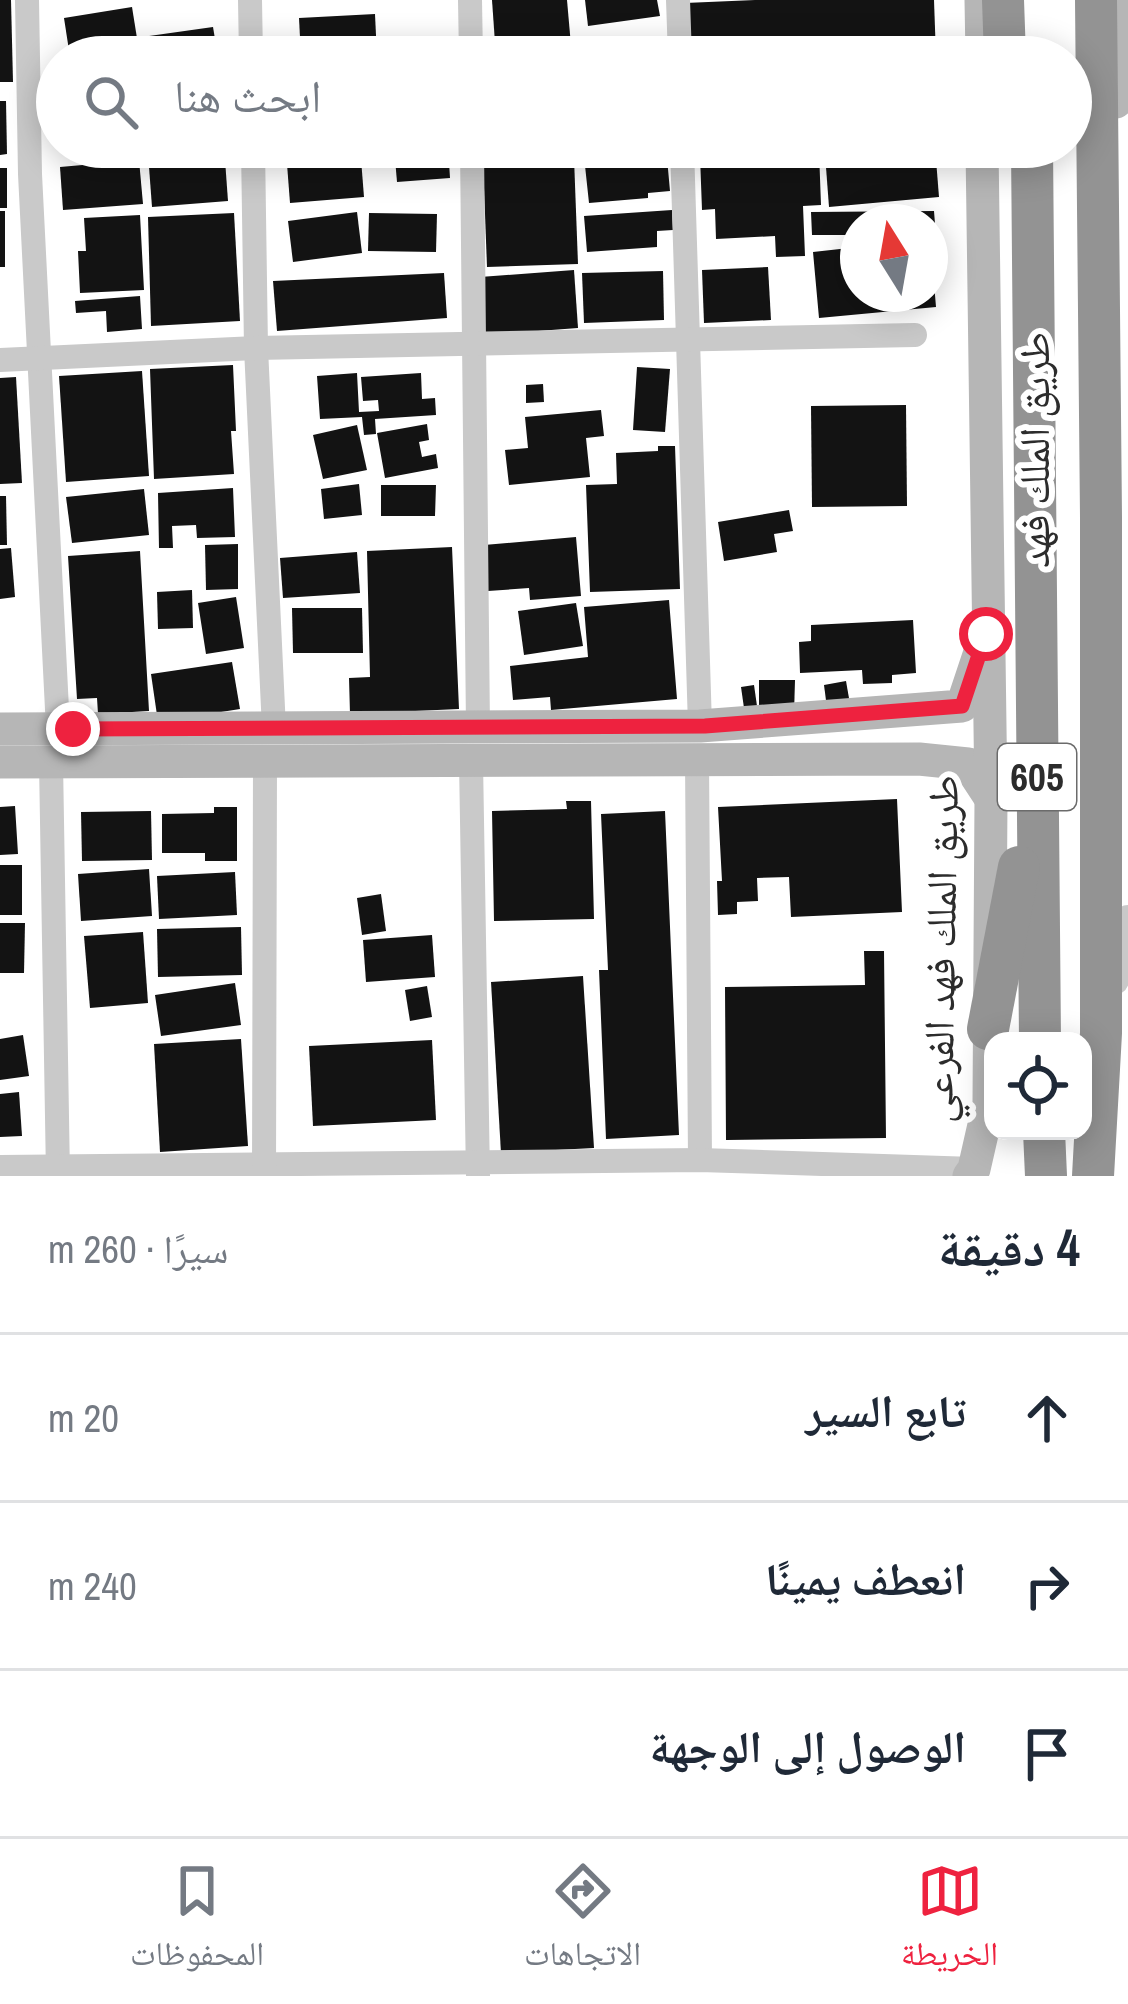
<!DOCTYPE html>
<html lang="ar">
<head>
<meta charset="utf-8">
<style>
	:root { --surface:#fff; --page:#f2f2f3; --text:#1f2937; --muted:#747a83; --line:#e0e1e3; --accent:#ee223f }
	body { margin:0; font-family:"Archivo Narrow","Noto Naskh Arabic",sans-serif; background:var(--page); color:var(--text); direction:rtl }
	.controls { position:absolute; right:36px; bottom:36px; display:grid; overflow:hidden; border-radius:24px; box-shadow:0 6px 30px #0003 }
	.controls button { width:108px; height:108px; display:grid; place-items:center; padding:0; border:0; border-bottom:3px solid var(--line); background:var(--surface); color:var(--text); font:60px sans-serif }
	.compass { position:absolute; left:840px; top:204px; width:108px; height:108px; border-radius:50%; background:var(--surface); box-shadow:0 6px 30px #0003; rotate:349deg }
	.stop { position:absolute; width:36px; height:36px; margin:-27px; border:9px solid #ee223f; border-radius:50%; background:#fff }
	.stop.end { background:#ee223f; border-color:#fff; box-shadow:0 3px 12px #0008 }
	.list { margin:0; padding:0; list-style:none }
	h2 { display:flex; justify-content:space-between; align-items:center; height:156px; margin:0; padding:0 48px; font-size:51px }
	h2 small { font-size:39px; font-weight:400; color:var(--muted) }
	.list li { display:grid; grid-template-columns:78px 1fr auto; gap:36px; align-items:center; box-sizing:border-box; height:168px; padding:0 48px; border-top:3px solid var(--line) }
	.list b { display:block; font-size:45px; white-space:nowrap }
	.list em { font-size:39px; font-style:normal; color:var(--muted) }
	.icon { flex:none; width:66px; height:66px; fill:none; stroke:currentColor; stroke-width:2; stroke-linecap:round; stroke-linejoin:round }
	.map { position:relative; flex:none; width:1128px; height:1176px; overflow:hidden; direction:ltr }
	.search { position:absolute; background:var(--surface); box-shadow:0 6px 30px #0003; left:36px; right:36px; top:36px; height:132px; display:flex; align-items:center; gap:30px; box-sizing:border-box; padding:0 42px; border-radius:66px; color:var(--muted); font-size:45px }
	.sheet { height:660px; background:var(--surface) }
	nav { display:flex; justify-content:space-around; align-items:center; box-sizing:border-box; height:168px; border-top:3px solid var(--line); background:var(--surface); font-size:33px; color:var(--muted) }
	nav a { display:grid; justify-items:center; gap:6px }
	nav .on { color:var(--accent) }
	.map>svg:first-child { display:block }
</style>
</head>
<body>
<div class="map">
<svg width="1128" height="1176" viewBox="0 0 1128 1176">
	<rect width="100%" height="100%" fill="#fff"/>
	<!-- building -->
	<g fill="#131313">
		<path d="M 0,0 L 11,0 L 13,82 L 0,82 Z"/>
		<path d="M 492,0 L 567,0 L 572,57 L 496,57 Z"/>
		<path d="M 585,0 L 657,0 L 660,16 L 588,26 Z"/>
		<path d="M 755,0 L 934,0 L 936,57 L 687,57 L 685,3 Z"/>
		<path d="M 132,7 L 140,57 L 70,57 L 64,18 Z"/>
		<path d="M 375,14 L 377,57 L 301,57 L 299,18 Z"/>
		<path d="M 213,27 L 218,57 L 145,57 L 142,37 Z"/>
		<path d="M 641,38 L 641,55 L 610,55 L 610,39 Z"/>
		<path d="M 580,40 L 601,41 L 601,57 L 580,57 Z"/>
		<path d="M 0,101 L 6,101 L 7,154 L 0,155 Z"/>
		<path d="M 147,147 L 210,147 L 210,153 L 147,155 Z"/>
		<path d="M 394,147 L 448,147 L 450,178 L 397,182 Z"/>
		<path d="M 583,147 L 666,147 L 670,191 L 648,193 L 648,198 L 589,203 Z"/>
		<path d="M 906,147 L 935,147 L 939,197 L 829,207 L 825,154 Z"/>
		<path d="M 819,151 L 821,205 L 803,206 L 805,256 L 776,257 L 775,236 L 716,239 L 715,209 L 702,210 L 700,156 Z"/>
		<path d="M 574,158 L 578,264 L 487,267 L 483,161 Z"/>
		<path d="M 361,159 L 364,197 L 290,203 L 287,164 Z"/>
		<path d="M 139,160 L 143,204 L 63,210 L 60,167 Z"/>
		<path d="M 225,160 L 228,201 L 152,207 L 149,167 Z"/>
		<rect x="0" y="168" width="7" height="40"/>
		<path d="M 672,210 L 673,230 L 657,231 L 657,247 L 587,252 L 584,216 Z"/>
		<rect x="0" y="211" width="5" height="56"/>
		<path d="M 934,211 L 935,224 L 858,222 L 858,235 L 812,235 L 811,212 Z"/>
		<path d="M 357,212 L 362,253 L 293,262 L 288,221 Z"/>
		<path d="M 234,213 L 240,321 L 151,326 L 148,217 Z"/>
		<path d="M 369,213 L 437,214 L 436,252 L 368,251 Z"/>
		<path d="M 140,215 L 144,290 L 80,293 L 78,251 L 86,251 L 84,218 Z"/>
		<path d="M 858,247 L 858,294 L 930,294 L 930,271 L 933,271 L 936,307 L 819,318 L 813,252 Z"/>
		<path d="M 768,267 L 771,320 L 704,323 L 702,270 Z"/>
		<path d="M 574,270 L 578,328 L 485,335 L 480,277 Z"/>
		<path d="M 663,271 L 664,320 L 584,323 L 582,273 Z"/>
		<path d="M 444,273 L 447,318 L 277,331 L 273,281 Z"/>
		<path d="M 140,296 L 142,329 L 107,332 L 106,311 L 76,313 L 75,301 Z"/>
		<path d="M 233,365 L 236,431 L 231,431 L 234,474 L 154,479 L 150,369 Z"/>
		<path d="M 637,367 L 670,369 L 665,432 L 633,430 Z"/>
		<path d="M 142,371 L 149,476 L 66,482 L 59,376 Z"/>
		<path d="M 357,373 L 359,412 L 379,411 L 378,400 L 363,401 L 361,377 L 421,373 L 422,399 L 435,398 L 436,415 L 375,419 L 376,434 L 364,435 L 362,417 L 320,419 L 317,376 Z"/>
		<path d="M 16,377 L 22,483 L 0,484 L 0,378 Z"/>
		<path d="M 543,384 L 544,402 L 526,403 L 526,385 Z"/>
		<path d="M 906,405 L 907,506 L 812,507 L 811,406 Z"/>
		<path d="M 601,410 L 604,436 L 586,438 L 590,477 L 509,485 L 505,450 L 528,448 L 525,417 Z"/>
		<path d="M 427,424 L 429,440 L 419,442 L 422,457 L 436,454 L 438,468 L 385,478 L 377,433 Z"/>
		<path d="M 357,425 L 367,470 L 323,479 L 313,435 Z"/>
		<path d="M 658,446 L 675,446 L 680,589 L 590,592 L 586,485 L 617,484 L 616,453 L 658,451 Z"/>
		<path d="M 359,484 L 362,515 L 324,519 L 321,489 Z"/>
		<path d="M 381,485 L 436,485 L 435,516 L 381,516 Z"/>
		<path d="M 233,488 L 235,537 L 197,538 L 196,525 L 172,526 L 173,548 L 159,548 L 158,493 Z"/>
		<path d="M 144,489 L 149,535 L 72,543 L 66,497 Z"/>
		<path d="M 0,496 L 6,496 L 7,545 L 0,545 Z"/>
		<path d="M 789,510 L 793,531 L 774,534 L 777,552 L 724,561 L 718,522 Z"/>
		<path d="M 576,537 L 581,596 L 530,600 L 529,588 L 488,591 L 484,545 Z"/>
		<path d="M 238,544 L 238,589 L 206,590 L 205,545 Z"/>
		<path d="M 452,547 L 459,709 L 350,714 L 349,678 L 370,677 L 367,551 Z"/>
		<path d="M 11,548 L 15,597 L 0,599 L 0,549 Z"/>
		<path d="M 140,551 L 149,711 L 98,714 L 97,698 L 77,699 L 68,556 Z"/>
		<path d="M 357,552 L 360,593 L 283,598 L 280,558 Z"/>
		<path d="M 192,590 L 193,628 L 158,629 L 157,592 Z"/>
		<path d="M 236,597 L 244,648 L 206,654 L 198,603 Z"/>
		<path d="M 669,600 L 677,699 L 551,710 L 550,697 L 513,700 L 510,666 L 588,657 L 584,607 Z"/>
		<path d="M 576,603 L 583,646 L 524,655 L 518,611 Z"/>
		<path d="M 292,608 L 362,608 L 363,653 L 293,653 Z"/>
		<path d="M 913,620 L 916,673 L 892,675 L 892,683 L 863,684 L 862,670 L 800,673 L 799,642 L 811,641 L 811,625 Z"/>
		<path d="M 232,662 L 240,709 L 158,722 L 151,674 Z"/>
		<path d="M 759,680 L 795,680 L 794,714 L 759,714 Z"/>
		<path d="M 846,681 L 850,704 L 827,708 L 824,685 Z"/>
		<path d="M 754,685 L 757,706 L 744,708 L 741,687 Z"/>
		<path d="M 897,799 L 902,912 L 791,917 L 789,877 L 757,878 L 758,901 L 737,902 L 737,914 L 718,915 L 717,881 L 722,881 L 718,807 Z"/>
		<path d="M 566,801 L 591,801 L 594,919 L 494,921 L 492,811 L 567,809 Z"/>
		<path d="M 15,806 L 18,854 L 0,855 L 0,807 Z"/>
		<path d="M 214,807 L 237,807 L 237,861 L 205,861 L 205,853 L 162,853 L 162,814 L 214,813 Z"/>
		<path d="M 151,811 L 152,860 L 82,861 L 81,812 Z"/>
		<path d="M 665,811 L 679,1135 L 606,1139 L 599,970 L 608,970 L 601,814 Z"/>
		<rect x="0" y="865" width="22" height="50"/>
		<path d="M 149,869 L 152,916 L 81,921 L 78,874 Z"/>
		<path d="M 235,872 L 237,915 L 159,919 L 157,876 Z"/>
		<path d="M 381,894 L 386,931 L 362,935 L 357,898 Z"/>
		<path d="M 0,923 L 25,923 L 24,973 L 0,973 Z"/>
		<path d="M 241,927 L 242,975 L 158,977 L 157,929 Z"/>
		<path d="M 143,932 L 148,1003 L 90,1008 L 84,936 Z"/>
		<path d="M 432,935 L 435,977 L 366,982 L 363,940 Z"/>
		<path d="M 864,951 L 884,951 L 886,1138 L 726,1140 L 725,987 L 865,985 Z"/>
		<path d="M 583,976 L 594,1148 L 501,1153 L 491,982 Z"/>
		<path d="M 235,983 L 241,1025 L 161,1036 L 155,995 Z"/>
		<path d="M 427,986 L 432,1017 L 410,1021 L 405,990 Z"/>
		<path d="M 23,1035 L 29,1076 L 0,1080 L 0,1039 Z"/>
		<path d="M 241,1039 L 248,1146 L 160,1152 L 154,1044 Z"/>
		<path d="M 432,1040 L 436,1120 L 313,1126 L 309,1046 Z"/>
		<path d="M 19,1092 L 22,1136 L 0,1137 L 0,1094 Z"/>
	</g>
	<g fill="none" stroke-linecap="round" stroke-linejoin="round">
		<!-- minor -->
		<g stroke="#c9c9c9" stroke-width="24">
			<path d="M 27,0 L 30,174 L 58,729"/>
			<path d="M 250,0 L 251,57"/>
			<path d="M 470,0 L 471,57"/>
			<path d="M 678,0 L 680,57"/>
			<path d="M 253,147 L 256,348 L 274,729"/>
			<path d="M 472,147 L 478,728"/>
			<path d="M 682,147 L 700,726"/>
			<path d="M 0,360 L 256,348 L 915,335"/>
			<path d="M 697,760 L 700,1160"/>
			<path d="M 471,761 L 478,1176"/>
			<path d="M 51,762 L 58,1176"/>
			<path d="M 0,1167 L 700,1160 L 974,1169"/>
			<path d="M 264,1176 L 265,761"/>
		</g>
		<!-- tertiary -->
		<path stroke="#c9c9c9" stroke-width="30" d="M 1114,980 L 1128,920"/>
		<!-- secondary -->
		<g stroke="#b6b6b6" stroke-width="33">
			<path d="M 981,0 L 982,57"/>
			<path d="M 1116,102 L 1120,0"/>
			<path d="M 0,729 L 700,726 L 962,706 L 986,634"/>
			<path d="M 0,762 L 919,759 L 968,764 L 991,799"/>
			<path d="M 969,1176 L 974,1169 L 989,1103 L 991,799 L 982,147"/>
		</g>
		<!-- motorway -->
		<g stroke="#939393" stroke-width="42">
			<path d="M 1003,0 L 1005,57"/>
			<path d="M 1032,147 L 1040,1041"/>
			<path d="M 988,1029 L 1019,867"/>
			<path d="M 1044,1131 L 1046,1176"/>
			<path d="M 1093,1176 L 1101,1033 L 1101,517 L 1096,0"/>
		</g>
	</g>
	<g fill="none" stroke-linecap="round" stroke-linejoin="round">
		<!-- route -->
		<path stroke="#ee223f" stroke-width="15" d="M 73,729 L 705,726 L 962,706 L 986,634"/>
	</g>
	<g text-anchor="middle" stroke-width="12" stroke-linejoin="round" paint-order="stroke">
		<!-- shield labels -->
		<rect fill="#fff" stroke="#6b6b6b" stroke-width="3" x="998" y="744" width="78" height="66" rx="9"/>
		<g font-size="39" font-weight="bold" fill="#2c2c2c">
			<text x="1037" y="791">605</text>
		</g>
		<!-- street labels -->
		<g font-size="42" fill="#2c2c2c" stroke="#fff">
			<text transform="translate(1034 450) rotate(-90)" y="15">طريق الملك فهد</text>
			<text transform="translate(940 949) rotate(-89)" y="15">طريق الملك فهد الفرعي</text>
		</g>
	</g>
</svg>
<div class="controls">
<button><svg class="icon" aria-label="locate" viewBox="0 0 24 24"><circle cx="12" cy="12" r="6"/><path d="M12 2v4M12 18v4M2 12h4M18 12h4"/></svg></button>
</div>
<svg class="compass" viewBox="-18 -18 36 36"><path d="M0-13l5 13h-10z" fill="#e53935"/><path d="M0 13l5-13h-10z" fill="#747a83"/></svg>
<div class="stop" style="left:986px;top:634px"></div>
<div class="stop end" style="left:73px;top:729px"></div>
<div class="search"><svg class="icon" aria-label="search" viewBox="0 0 24 24"><circle cx="10" cy="10" r="6"/><path d="M15 15l6 6"/></svg>ابحث هنا</div>
</div>
<section class="sheet">
<h2>4 دقيقة<small>سيرًا · 260 m</small></h2>
<ul class="list">
<li><svg class="icon" aria-label="ahead" viewBox="0 0 24 24"><path d="M12 20V5M6 11l6-6 6 6"/></svg><div><b>تابع السير</b></div><em>20 m</em></li>
<li><svg class="icon" aria-label="right" viewBox="0 0 24 24"><path d="M7 20v-9h11M14 6l5 5-5 5"/></svg><div><b>انعطف يمينًا</b></div><em>240 m</em></li>
<li><svg class="icon" aria-label="arrive" viewBox="0 0 24 24"><path d="M6 21V4h12l-3 4 3 4H6"/></svg><div><b>الوصول إلى الوجهة</b></div></li>
</ul>
</section>
<nav>
<a class="on"><svg class="icon" aria-label="map" viewBox="0 0 24 24"><path d="M3 6l6-2 6 2 6-2v14l-6 2-6-2-6 2zM9 4v14M15 6v14"/></svg>الخريطة</a>
<a><svg class="icon" aria-label="directions" viewBox="0 0 24 24"><path d="M12 3l9 9-9 9-9-9zM9 14v-3h6M13 9l2 2-2 2"/></svg>الاتجاهات</a>
<a><svg class="icon" aria-label="saved" viewBox="0 0 24 24"><path d="M7 4h10v16l-5-4-5 4z"/></svg>المحفوظات</a>
</nav>
</body>
</html>
